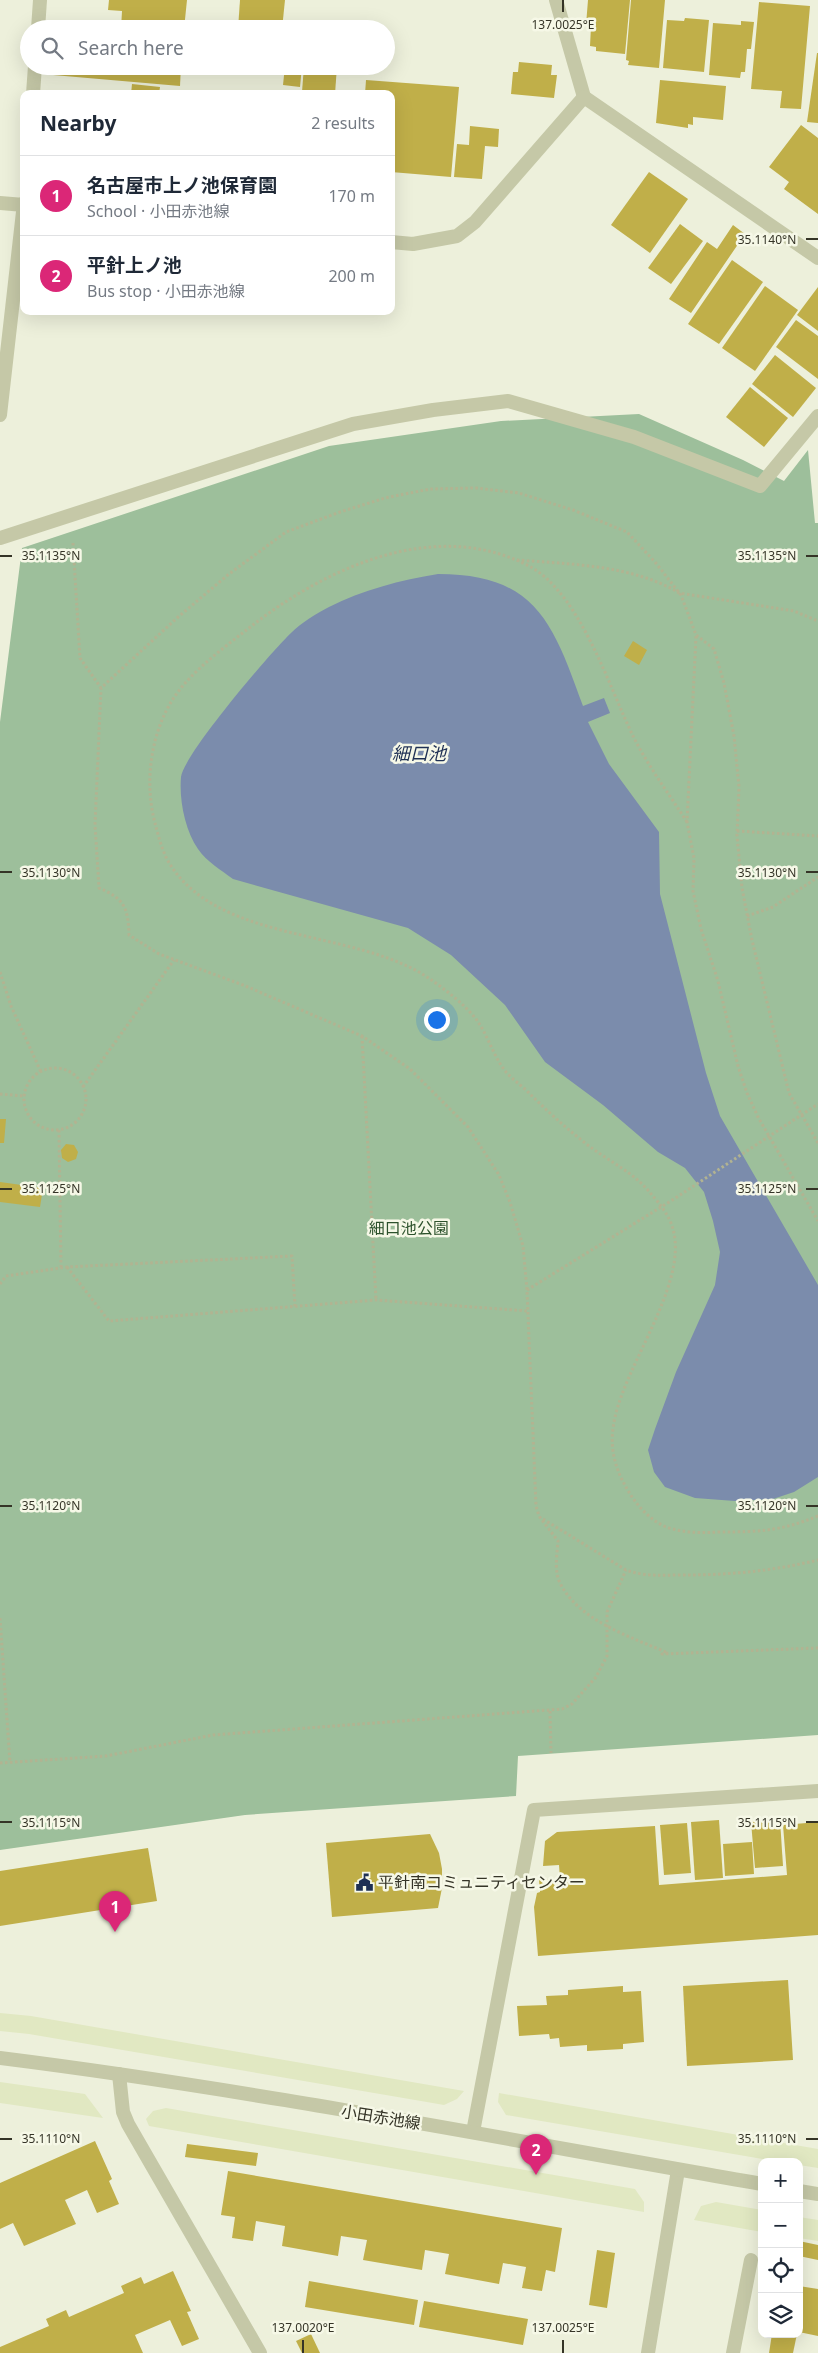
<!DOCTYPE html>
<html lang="en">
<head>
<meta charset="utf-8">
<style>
	:root { --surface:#fff; --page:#f2f2f3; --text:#1f2937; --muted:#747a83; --line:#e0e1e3; --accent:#db2777 }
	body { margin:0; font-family:"Noto Sans","Noto Sans JP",sans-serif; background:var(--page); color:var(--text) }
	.controls { position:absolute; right:15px; bottom:15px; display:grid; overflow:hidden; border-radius:10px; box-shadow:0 5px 20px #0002 }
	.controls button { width:45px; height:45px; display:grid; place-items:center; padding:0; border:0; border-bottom:1px solid var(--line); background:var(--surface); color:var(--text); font:25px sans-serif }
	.you { position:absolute; left:436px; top:1019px; width:18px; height:18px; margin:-12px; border:4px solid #fff; border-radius:50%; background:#1a73e8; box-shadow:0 0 0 8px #1a73e833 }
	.badge { display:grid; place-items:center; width:32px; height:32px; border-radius:50%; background:var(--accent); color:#fff; font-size:16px; font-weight:700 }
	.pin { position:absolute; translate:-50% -41px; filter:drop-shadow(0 1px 2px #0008) }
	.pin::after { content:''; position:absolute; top:26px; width:18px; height:15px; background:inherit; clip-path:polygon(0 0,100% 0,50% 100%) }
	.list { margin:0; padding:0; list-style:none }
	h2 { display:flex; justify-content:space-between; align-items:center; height:65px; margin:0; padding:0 20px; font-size:21px }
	h2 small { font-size:16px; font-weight:400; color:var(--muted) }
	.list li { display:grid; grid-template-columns:32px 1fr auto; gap:15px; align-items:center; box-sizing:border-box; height:80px; padding:0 20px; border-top:1px solid var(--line) }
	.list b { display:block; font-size:19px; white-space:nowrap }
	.list p { margin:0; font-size:16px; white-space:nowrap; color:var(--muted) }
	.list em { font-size:16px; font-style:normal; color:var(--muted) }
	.icon { flex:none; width:28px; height:28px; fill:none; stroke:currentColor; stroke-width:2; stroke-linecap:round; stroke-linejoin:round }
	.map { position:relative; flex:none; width:818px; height:2353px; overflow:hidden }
	.search { position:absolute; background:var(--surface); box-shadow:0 5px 20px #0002; left:20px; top:20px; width:375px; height:55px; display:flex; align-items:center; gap:12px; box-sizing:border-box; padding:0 18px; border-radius:28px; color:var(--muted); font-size:19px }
	.panel { position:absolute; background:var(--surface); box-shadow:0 5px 20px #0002; left:20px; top:90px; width:375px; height:225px; border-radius:10px }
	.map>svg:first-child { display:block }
</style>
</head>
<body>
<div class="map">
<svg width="818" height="2353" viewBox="0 0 818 2353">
	<rect width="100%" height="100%" fill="#edf0db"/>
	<!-- green -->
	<path fill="#9dbf9b" d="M 639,414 L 743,460 L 784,481 L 808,450 L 815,523 L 818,523 L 818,1735 L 518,1756 L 516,1796 L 245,1815 L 0,1850 L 0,722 L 22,548 L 329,446 L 501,421 Z"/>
	<!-- plaza -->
	<g fill="#e1e8c2">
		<path d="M 0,2013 L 31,2016 L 464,2091 L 457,2099 L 444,2105 L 421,2101 L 29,2034 L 0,2031 Z"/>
		<path d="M 0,2082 L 85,2094 L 103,2118 L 0,2103 Z"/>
		<path d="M 499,2093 L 818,2149 L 818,2168 L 799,2165 L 799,2162 L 780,2162 L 506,2115 L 498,2102 Z"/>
		<path d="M 166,2108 L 635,2189 L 644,2202 L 644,2212 L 149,2126 L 146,2119 L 153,2111 Z"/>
		<path d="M 716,2202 L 762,2210 L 762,2232 L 694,2220 L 701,2206 Z"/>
		<path d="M 799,2217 L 818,2220 L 818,2241 L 799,2238 Z"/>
	</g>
	<!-- water -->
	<path fill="#7b8cac" d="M 438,574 C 537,574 553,624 583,706 L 604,698 L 610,713 L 588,722 L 609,764 L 659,832 L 660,894 L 706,1073 L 720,1116 L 818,1285 L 818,1477 L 794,1492 L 773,1499 L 735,1501 L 695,1498 L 665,1487 L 654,1472 L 648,1450 L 655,1429 L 676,1372 L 715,1285 L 720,1252 L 713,1221 L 704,1192 L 685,1168 L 658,1152 L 603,1105 L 545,1062 L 505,1005 L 451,955 L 408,928 L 233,879 C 221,870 207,862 198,849 C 185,830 179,800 181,777 C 184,754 271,652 291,633 C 301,623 317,613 329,607 C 362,590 401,580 438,574 Z"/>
	<!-- building -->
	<g fill="#c0af49">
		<path d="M 109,0 L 187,0 L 184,29 L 121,29 L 122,11 L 108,10 Z"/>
		<path d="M 240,0 L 285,0 L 282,29 L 238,29 Z"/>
		<path d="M 588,0 L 630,0 L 625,54 L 596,51 L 596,47 L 590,46 L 591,26 L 586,25 Z"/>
		<path d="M 631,0 L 665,0 L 659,68 L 628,65 L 629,61 L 626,60 Z"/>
		<path d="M 759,2 L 810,6 L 801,109 L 780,108 L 782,91 L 751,89 Z"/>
		<path d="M 685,18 L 709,20 L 704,72 L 663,68 L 667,20 L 684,21 Z"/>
		<path d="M 741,21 L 754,22 L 751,49 L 747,49 L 745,72 L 741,72 L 740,78 L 709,75 L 713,23 L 741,25 Z"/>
		<path d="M 817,53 L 818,53 L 818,123 L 807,122 Z"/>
		<path d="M 519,62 L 552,65 L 551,75 L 557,75 L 554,98 L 511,94 L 513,72 L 518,72 Z"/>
		<path d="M 54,66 L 181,66 L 180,86 L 53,75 Z"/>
		<path d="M 285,66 L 302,66 L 300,87 L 283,85 Z"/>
		<path d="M 304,66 L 337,66 L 335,94 L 302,92 Z"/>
		<path d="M 366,80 L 459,87 L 451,177 L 391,172 L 391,94 L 365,94 Z"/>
		<path d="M 660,80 L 726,86 L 723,120 L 693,117 L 693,125 L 688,124 L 688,128 L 656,123 Z"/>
		<path d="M 132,84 L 160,87 L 159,94 L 131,94 Z"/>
		<path d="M 170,90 L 201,92 L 201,94 L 170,94 Z"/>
		<path d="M 210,91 L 228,92 L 228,94 L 210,94 Z"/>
		<path d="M 801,125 L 818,138 L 818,214 L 784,189 L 789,182 L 769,167 Z"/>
		<path d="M 470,126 L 499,129 L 498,147 L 485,146 L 482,179 L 454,177 L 457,144 L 469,145 Z"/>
		<path d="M 649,172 L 688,199 L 650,253 L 611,225 Z"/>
		<path d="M 680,224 L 703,241 L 671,284 L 648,268 Z"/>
		<path d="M 733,225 L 745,234 L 691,313 L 669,299 L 707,242 L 717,249 Z"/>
		<path d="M 732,260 L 763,282 L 719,344 L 688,324 Z"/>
		<path d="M 765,286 L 798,310 L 755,371 L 722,348 Z"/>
		<path d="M 818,287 L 818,331 L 797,315 Z"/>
		<path d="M 796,320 L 818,336 L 818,379 L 776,347 Z"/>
		<path d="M 775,355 L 816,388 L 793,417 L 752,384 Z"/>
		<path d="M 750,387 L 788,418 L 764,447 L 726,417 Z"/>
		<path d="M 633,641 L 647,650 L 639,665 L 624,656 Z"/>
		<path d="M 0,1119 L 6,1119 L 4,1143 L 0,1143 Z"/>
		<path d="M 66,1144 L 74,1145 L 78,1152 L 76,1159 L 68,1162 L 62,1158 L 61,1150 Z"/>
		<path d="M 0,1182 L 43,1188 L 40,1207 L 0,1202 Z"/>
		<path d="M 719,1820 L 723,1878 L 695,1880 L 691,1822 Z"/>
		<path d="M 780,1820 L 783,1866 L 755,1868 L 751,1822 Z"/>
		<path d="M 818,1822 L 818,1935 L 538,1956 L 534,1907 L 537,1893 L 540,1892 L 539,1880 L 560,1879 L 559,1865 L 543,1866 L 545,1841 L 557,1832 L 655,1826 L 659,1885 L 787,1875 L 783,1825 Z"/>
		<path d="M 687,1823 L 691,1873 L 664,1875 L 660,1825 Z"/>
		<path d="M 430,1834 L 439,1853 L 442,1869 L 442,1888 L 438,1908 L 332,1917 L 326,1843 Z"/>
		<path d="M 752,1842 L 754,1874 L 725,1876 L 723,1844 Z"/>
		<path d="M 148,1848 L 157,1901 L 0,1926 L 0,1871 Z"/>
		<path d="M 788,1980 L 793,2060 L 687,2066 L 683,1986 Z"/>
		<path d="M 623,1986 L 623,1992 L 641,1991 L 644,2042 L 623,2044 L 623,2049 L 587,2051 L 587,2045 L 560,2047 L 559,2038 L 550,2039 L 549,2034 L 519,2036 L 517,2006 L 547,2005 L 546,1996 L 568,1995 L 568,1990 Z"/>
		<path d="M 95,2141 L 112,2179 L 109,2181 L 119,2204 L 97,2213 L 87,2190 L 65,2200 L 76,2224 L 24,2246 L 13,2223 L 0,2229 L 0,2183 Z"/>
		<path d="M 187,2144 L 258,2153 L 256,2166 L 185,2157 Z"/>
		<path d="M 228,2171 L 562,2228 L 555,2272 L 546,2270 L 542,2291 L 522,2288 L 526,2267 L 503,2263 L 499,2284 L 445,2274 L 449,2254 L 425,2250 L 422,2270 L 363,2260 L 367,2240 L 341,2236 L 338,2256 L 282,2246 L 285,2226 L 256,2221 L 253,2241 L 232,2238 L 235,2217 L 221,2215 Z"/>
		<path d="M 799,2241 L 818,2245 L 818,2260 L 799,2256 Z"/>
		<path d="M 597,2250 L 615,2253 L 607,2308 L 589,2305 Z"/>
		<path d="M 173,2271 L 191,2311 L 187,2312 L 199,2339 L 182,2346 L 170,2320 L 135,2335 L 143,2353 L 0,2353 L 0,2347 L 49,2326 L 46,2319 L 66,2310 L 69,2317 L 124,2293 L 121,2286 L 141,2277 L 144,2284 Z"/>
		<path d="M 309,2281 L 418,2300 L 414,2325 L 305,2307 Z"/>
		<path d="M 799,2286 L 818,2289 L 818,2336 L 799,2332 Z"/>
		<path d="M 424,2301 L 528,2319 L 523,2345 L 419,2327 Z"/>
		<path d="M 311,2334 L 320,2353 L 302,2353 L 296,2341 Z"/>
		<path d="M 772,2334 L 797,2334 L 793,2353 L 769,2353 Z"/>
	</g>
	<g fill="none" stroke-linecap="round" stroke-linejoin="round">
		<!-- path -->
		<g stroke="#b2b391" stroke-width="3" stroke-dasharray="2.5 2.5" stroke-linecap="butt">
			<path d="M 73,543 L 80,658 L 101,688"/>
			<path d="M 517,560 C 568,564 634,565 679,593 L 794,611 L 818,621"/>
			<path d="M 696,636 L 687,822 L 694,858 L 693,891 L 701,929 L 718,981 L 738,1066 L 747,1093 L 758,1117 L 818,1221"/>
			<path d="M 687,822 C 669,794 648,766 633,736 C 609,687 580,593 529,566 C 435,517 325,568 249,628 C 226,646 200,665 181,688 C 152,723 143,779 155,823 C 158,835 162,850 168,861 C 217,945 357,928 430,979 C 446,990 464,1004 476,1019 C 488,1035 493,1056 506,1072 C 512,1079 521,1085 528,1092 C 547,1111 567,1129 589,1146 C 610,1162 635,1173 652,1195 C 660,1204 670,1217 673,1229 C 689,1287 619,1371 613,1429 C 610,1450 616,1470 626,1487 C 635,1504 651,1522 669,1528 C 686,1533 702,1533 719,1532 C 759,1532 781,1531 818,1516"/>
			<path d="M 737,831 L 818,836"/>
			<path d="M 747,916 L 773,907 L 818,877"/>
			<path d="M 0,972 L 11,1006 L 41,1072"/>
			<path d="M 362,1036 L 376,1300"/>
			<circle cx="55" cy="1099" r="31"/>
			<path d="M 83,1087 L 174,960"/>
			<path d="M 0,1094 L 24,1096"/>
			<path d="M 59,1130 L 61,1268"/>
			<path d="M 818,1143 L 789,1093 L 752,940 L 742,888 L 737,836 L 739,787 L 734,736 L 724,683 L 714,649 L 696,635 L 681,595 L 655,562 L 627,532 L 573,510 L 519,493 L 476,488 L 430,489 L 385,498 L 340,512 L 286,532 L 229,574 L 177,618 L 101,688 L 95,825 L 99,888 C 125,899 128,908 129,935 L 159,954 L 243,985 L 362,1036 L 410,1069 L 468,1127 L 499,1175 L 510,1202 L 523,1246 L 527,1290 L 536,1506 L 539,1516 L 558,1541 C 557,1554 554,1571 560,1583 C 579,1621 631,1637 668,1653 L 662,1654 L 818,1648"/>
			<path d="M 67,1267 L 109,1321 L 376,1300 L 528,1311"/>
			<path d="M 0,1284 L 6,1276 L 67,1267 L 292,1256 L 295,1307"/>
			<path d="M 527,1290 L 674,1199 L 818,1104"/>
			<path d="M 543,1519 L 626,1570 C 645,1577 663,1575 683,1575 C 729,1575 773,1571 818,1560"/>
			<path d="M 0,1618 L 10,1763"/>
			<path d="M 550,1711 L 551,1753"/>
			<path d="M 0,1763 L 106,1756 L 213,1735 L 562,1709 L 572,1704 L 596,1677 L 607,1656 L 607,1612 L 626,1570"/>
		</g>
		<!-- service -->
		<path stroke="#c5c8a7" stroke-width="14" d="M 733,2353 L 751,2260"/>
		<!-- minor -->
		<g stroke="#c5c8a7" stroke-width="14">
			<path d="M 556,0 L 584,97 L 818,258"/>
			<path d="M 38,29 L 40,0"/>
			<path d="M 33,94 L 35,66"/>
			<path d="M 0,203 L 24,205"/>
			<path d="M 391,242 L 413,244 L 457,236 L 475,222 L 584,97"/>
			<path d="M 0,415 L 24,203"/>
			<path d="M 0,538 L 353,424 L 433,410 L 508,401 L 634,437 L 760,486 L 818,416"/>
			<path d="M 119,2074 L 123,2112 L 128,2124 L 260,2353"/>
			<path d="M 473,2132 L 534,1810 L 818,1791"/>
			<path d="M 648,2353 L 678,2170"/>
		</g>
		<!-- tertiary -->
		<g stroke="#c5c8a7" stroke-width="14">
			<path d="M 0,2058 C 255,2090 508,2140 762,2184"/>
			<path d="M 799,2191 L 818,2194"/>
		</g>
	</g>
	<!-- ticks -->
	<path fill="none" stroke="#353427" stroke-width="2" d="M 563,0 L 563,12M 806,239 L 818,239M 0,556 L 12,556M 806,556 L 818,556M 0,872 L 12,872M 806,872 L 818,872M 0,1189 L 12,1189M 806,1189 L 818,1189M 0,1506 L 12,1506M 806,1506 L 818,1506M 0,1822 L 12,1822M 806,1822 L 818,1822M 0,2139 L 12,2139M 806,2139 L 818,2139M 303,2340 L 303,2353M 563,2340 L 563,2353"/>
	<!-- icons -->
	<defs>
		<symbol id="civic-bare" viewBox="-9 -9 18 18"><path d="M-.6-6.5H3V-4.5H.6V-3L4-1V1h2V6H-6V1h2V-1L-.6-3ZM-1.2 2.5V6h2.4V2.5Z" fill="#1f3054" stroke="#f6f8e7" stroke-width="2.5" paint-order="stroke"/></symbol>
	</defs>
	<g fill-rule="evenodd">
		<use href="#civic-bare" x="352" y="1870" width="25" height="25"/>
	</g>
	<g text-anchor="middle" stroke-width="5" stroke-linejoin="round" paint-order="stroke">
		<!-- park labels -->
		<g font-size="16" fill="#2d522c" stroke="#f6f8e7">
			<text x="409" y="1234">細口池公園</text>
		</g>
		<!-- poi labels -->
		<g font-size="16" fill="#353427" stroke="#f6f8e7" text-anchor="start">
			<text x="378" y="1888">平針南コミュニティセンター</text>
		</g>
		<!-- street labels -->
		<g font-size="16" fill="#353427" stroke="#f6f8e7">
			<text transform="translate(381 2117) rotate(9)" y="6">小田赤池線</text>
		</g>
		<!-- water labels -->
		<g font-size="18" font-style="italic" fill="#1f3054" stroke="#f6f8e7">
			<text x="419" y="760">細口池</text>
		</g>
	</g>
	<g font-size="12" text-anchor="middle" fill="#353427" stroke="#f6f8e7" stroke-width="5" stroke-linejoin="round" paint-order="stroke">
		<text x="563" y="29">137.0025°E</text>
		<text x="767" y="244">35.1140°N</text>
		<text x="51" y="560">35.1135°N</text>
		<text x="767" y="560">35.1135°N</text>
		<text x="51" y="877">35.1130°N</text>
		<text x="767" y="877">35.1130°N</text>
		<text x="51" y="1193">35.1125°N</text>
		<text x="767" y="1193">35.1125°N</text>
		<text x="51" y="1510">35.1120°N</text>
		<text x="767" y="1510">35.1120°N</text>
		<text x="51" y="1827">35.1115°N</text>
		<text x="767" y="1827">35.1115°N</text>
		<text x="51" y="2143">35.1110°N</text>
		<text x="767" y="2143">35.1110°N</text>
		<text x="303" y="2332">137.0020°E</text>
		<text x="563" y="2332">137.0025°E</text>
	</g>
</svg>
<div class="controls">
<button>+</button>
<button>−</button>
<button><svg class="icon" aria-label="locate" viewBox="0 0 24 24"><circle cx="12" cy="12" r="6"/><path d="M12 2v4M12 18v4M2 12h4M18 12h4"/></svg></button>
<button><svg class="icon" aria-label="layers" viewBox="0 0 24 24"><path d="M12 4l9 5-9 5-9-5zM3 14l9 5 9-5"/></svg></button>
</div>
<div class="you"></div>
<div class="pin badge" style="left:115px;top:1932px">1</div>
<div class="pin badge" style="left:536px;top:2175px">2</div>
<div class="search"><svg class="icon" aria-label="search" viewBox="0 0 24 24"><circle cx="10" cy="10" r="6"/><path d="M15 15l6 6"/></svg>Search here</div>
<section class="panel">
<h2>Nearby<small>2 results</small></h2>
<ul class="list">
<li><span class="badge">1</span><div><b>名古屋市上ノ池保育園</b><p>School · 小田赤池線</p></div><em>170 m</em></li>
<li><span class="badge">2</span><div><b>平針上ノ池</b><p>Bus stop · 小田赤池線</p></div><em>200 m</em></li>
</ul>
</section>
</div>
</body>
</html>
